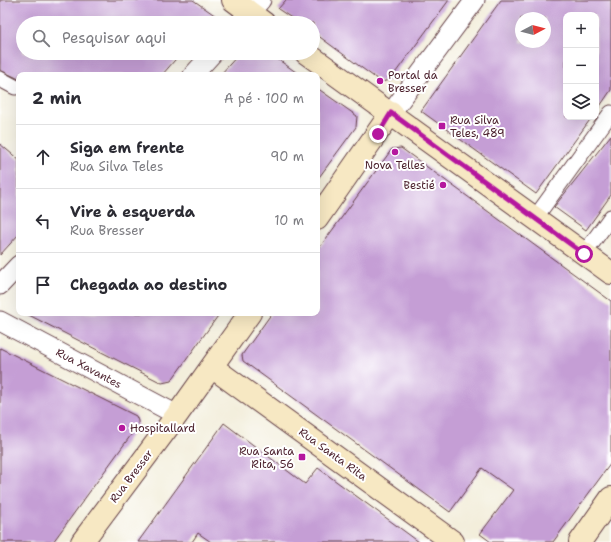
<!DOCTYPE html>
<html lang="pt">
<head>
<meta charset="utf-8">
<style>
	:root { --surface:#fff; --page:#f2f2f3; --text:#2b2b33; --muted:#7c7c81; --line:#e1e1e2 }
	body { margin:0; font-family:"Shantell Sans",sans-serif; background:var(--page); color:var(--text) }
	.controls { position:absolute; right:12px; top:12px; display:grid; overflow:hidden; border-radius:8px; box-shadow:0 4px 16px #0002 }
	.controls button { width:36px; height:36px; display:grid; place-items:center; padding:0; border:0; border-bottom:1px solid var(--line); background:var(--surface); color:var(--text); font:20px sans-serif }
	.compass { position:absolute; left:515px; top:12px; width:36px; height:36px; border-radius:50%; background:var(--surface); box-shadow:0 4px 16px #0002; rotate:83deg }
	.stop { position:absolute; width:12px; height:12px; margin:-9px; border:3px solid #b5179e; border-radius:50%; background:#fff }
	.stop.end { background:#b5179e; border-color:#fff; box-shadow:0 1px 4px #0008 }
	.list { margin:0; padding:0; list-style:none }
	h2 { display:flex; justify-content:space-between; align-items:center; height:52px; margin:0; padding:0 16px; font-size:17px }
	h2 small { font-size:13px; font-weight:400; color:var(--muted) }
	.list li { display:grid; grid-template-columns:26px 1fr auto; gap:12px; align-items:center; box-sizing:border-box; height:64px; padding:0 16px; border-top:1px solid var(--line) }
	.list b { display:block; font-size:15px; white-space:nowrap }
	.list p { margin:0; font-size:13px; white-space:nowrap; color:var(--muted) }
	.list em { font-size:13px; font-style:normal; color:var(--muted) }
	.icon { flex:none; width:22px; height:22px; fill:none; stroke:currentColor; stroke-width:2; stroke-linecap:round; stroke-linejoin:round }
	.map { position:relative; flex:none; width:611px; height:542px; overflow:hidden }
	.search { position:absolute; background:var(--surface); box-shadow:0 4px 16px #0002; left:16px; top:16px; width:304px; height:44px; display:flex; align-items:center; gap:10px; box-sizing:border-box; padding:0 14px; border-radius:22px; color:var(--muted); font-size:15px }
	.panel { position:absolute; background:var(--surface); box-shadow:0 4px 16px #0002; left:16px; top:72px; width:304px; height:244px; border-radius:8px }
	.map>svg:first-child { display:block }
</style>
</head>
<body>
<div class="map">
<svg width="611" height="542" viewBox="0 0 611 542">
	<rect width="100%" height="100%" fill="#fff"/>
	<filter id="ink" filterUnits="userSpaceOnUse"><feTurbulence type="fractalNoise" baseFrequency=".025" numOctaves="2"/><feDisplacementMap in="SourceGraphic" scale="8" xChannelSelector="R" yChannelSelector="G"/><feConvolveMatrix kernelMatrix="1 2 1 2 8 2 1 2 1" color-interpolation-filters="sRGB"/></filter>
	<filter id="wash" filterUnits="userSpaceOnUse"><feTurbulence type="fractalNoise" baseFrequency=".012" numOctaves="4" result="noise"/><feDisplacementMap in="SourceGraphic" scale="16" xChannelSelector="R" yChannelSelector="G"/><feGaussianBlur stdDeviation="0.9" result="paint"/><feColorMatrix in="noise" values="0 0 0 0 0 0 0 0 0 0 0 0 0 0 0 0 0 1.4 0 .05"/><feComposite in="paint" operator="in"/></filter>
	<g filter="url(#wash)">
		<rect width="100%" height="100%" fill="#f3eedb"/>
		<g id="blocks">
			<!-- building -->
			<g fill="#c59ed5" fill-rule="evenodd">
				<path d="M 0,0 L 193,0 L 226,23 L 23,23 L 23,53 L 181,53 L 162,75 L 19,75 L 19,79 L 0,70 Z"/>
				<path d="M 286,0 L 449,0 L 390,80 L 381,82 L 313,32 L 313,23 L 299,23 L 278,9 Z"/>
				<path d="M 501,0 L 611,0 L 611,90 L 596,112 L 596,15 L 566,15 L 566,117 L 592,117 L 536,194 L 421,111 ZM 521,18 L 545,18 L 545,42 L 521,42 Z"/>
				<path d="M 240,53 L 269,53 L 300,75 L 220,75 Z"/>
				<path d="M 317,88 L 357,116 L 356,127 L 317,180 Z"/>
				<path d="M 611,135 L 611,195 L 586,230 L 554,207 Z"/>
				<path d="M 0,144 L 19,160 L 19,234 L 0,255 Z"/>
				<path d="M 401,148 L 611,301 L 611,463 L 553,542 L 491,542 L 480,534 L 513,490 L 482,468 L 450,512 L 243,361 L 242,355 L 272,313 L 317,313 L 317,251 L 392,149 Z"/>
				<path d="M 25,313 L 220,313 L 171,381 L 162,383 Z"/>
				<path d="M 0,348 L 136,416 L 138,421 L 138,424 L 131,435 L 53,542 L 0,542 Z"/>
				<path d="M 224,423 L 305,484 L 318,468 L 419,542 L 211,542 L 198,533 L 192,542 L 138,542 Z"/>
			</g>
		</g>
	</g>
	<g filter="url(#ink)">
		<use href="#blocks" fill-opacity="0" stroke="#633e45" stroke-width="1"/>
		<g fill="none" stroke-linecap="round" stroke-linejoin="round">
			<defs>
				<g id="minor">
					<path d="M 0,79 L 15,87"/>
					<path d="M 535,218 L 611,113"/>
					<path d="M 584,254 L 611,217"/>
				</g>
				<g id="tertiary">
					<path d="M 240,23 L 261,0"/>
					<path d="M 193,75 L 213,53"/>
					<path d="M 391,113 L 475,0"/>
					<path d="M 0,285 L 19,265"/>
					<path d="M 0,321 L 177,415"/>
				</g>
				<g id="secondary">
					<path d="M 233,0 L 264,23"/>
					<path d="M 306,53 L 611,273"/>
					<path d="M 317,219 L 391,113"/>
					<path d="M 212,367 L 453,542"/>
					<path d="M 82,542 L 177,415 L 250,313"/>
					<path d="M 580,542 L 611,498"/>
				</g>
			</defs>
			<!-- minor casing -->
			<use href="#minor" stroke="#633e45" stroke-width="17"/>
			<!-- tertiary casing -->
			<use href="#tertiary" stroke="#633e45" stroke-width="21"/>
			<!-- secondary casing -->
			<use href="#secondary" stroke="#633e45" stroke-width="24"/>
			<!-- minor -->
			<use href="#minor" stroke="#fff" stroke-width="15"/>
			<!-- tertiary -->
			<use href="#tertiary" stroke="#fff" stroke-width="19"/>
			<!-- secondary -->
			<use href="#secondary" stroke="#f7e8c3" stroke-width="22"/>
		</g>
	</g>
	<g fill="none" stroke-linecap="round" stroke-linejoin="round" filter="url(#ink)">
		<!-- route -->
		<path stroke="#b5179e" stroke-width="5" d="M 378,134 L 391,113 L 584,254"/>
	</g>
	<!-- markers -->
	<g fill="#b5179e" stroke="#fff" stroke-width="1.5">
		<circle cx="380" cy="81" r="4"/>
		<rect x="438" y="122" width="8" height="8" rx="2"/>
		<circle cx="395" cy="152" r="4"/>
		<circle cx="443" cy="185" r="4"/>
		<circle cx="122" cy="428" r="4"/>
		<rect x="298" y="453" width="8" height="8" rx="2"/>
	</g>
	<g text-anchor="middle" stroke-width="4" stroke-linejoin="round" paint-order="stroke">
		<!-- poi labels -->
		<g font-size="11" fill="#4a1f2b" stroke="#fff" text-anchor="start">
			<text x="388" y="79">Portal da<tspan x="388" dy="13">Bresser</tspan></text>
			<text x="450" y="124">Rua Silva<tspan x="450" dy="13">Teles, 489</tspan></text>
			<text x="395" y="169" text-anchor="middle">Nova Telles</text>
			<text x="435" y="189" text-anchor="end">Bestié</text>
			<text x="130" y="432">Hospitallard</text>
			<text x="294" y="455" text-anchor="end">Rua Santa<tspan x="294" dy="13">Rita, 56</tspan></text>
		</g>
		<!-- street labels -->
		<g font-size="11" fill="#4a1f2b" stroke="#fff">
			<text transform="translate(89 368) rotate(28)" y="4">Rua Xavantes</text>
			<text transform="translate(333 454) rotate(36)" y="4">Rua Santa Rita</text>
			<text transform="translate(131 476) rotate(-53)" y="4">Rua Bresser</text>
		</g>
	</g>
</svg>
<div class="controls">
<button>+</button>
<button>−</button>
<button><svg class="icon" aria-label="layers" viewBox="0 0 24 24"><path d="M12 4l9 5-9 5-9-5zM3 14l9 5 9-5"/></svg></button>
</div>
<svg class="compass" viewBox="-18 -18 36 36"><path d="M0-13l5 13h-10z" fill="#e53935"/><path d="M0 13l5-13h-10z" fill="#7c7c81"/></svg>
<div class="stop" style="left:584px;top:254px"></div>
<div class="stop end" style="left:378px;top:134px"></div>
<div class="search"><svg class="icon" aria-label="search" viewBox="0 0 24 24"><circle cx="10" cy="10" r="6"/><path d="M15 15l6 6"/></svg>Pesquisar aqui</div>
<section class="panel">
<h2>2 min<small>A pé · 100 m</small></h2>
<ul class="list">
<li><svg class="icon" aria-label="ahead" viewBox="0 0 24 24"><path d="M12 20V5M6 11l6-6 6 6"/></svg><div><b>Siga em frente</b><p>Rua Silva Teles</p></div><em>90 m</em></li>
<li><svg class="icon" aria-label="left" viewBox="0 0 24 24"><path d="M17 20v-9H6M10 6l-5 5 5 5"/></svg><div><b>Vire à esquerda</b><p>Rua Bresser</p></div><em>10 m</em></li>
<li><svg class="icon" aria-label="arrive" viewBox="0 0 24 24"><path d="M6 21V4h12l-3 4 3 4H6"/></svg><div><b>Chegada ao destino</b></div></li>
</ul>
</section>
</div>
</body>
</html>
